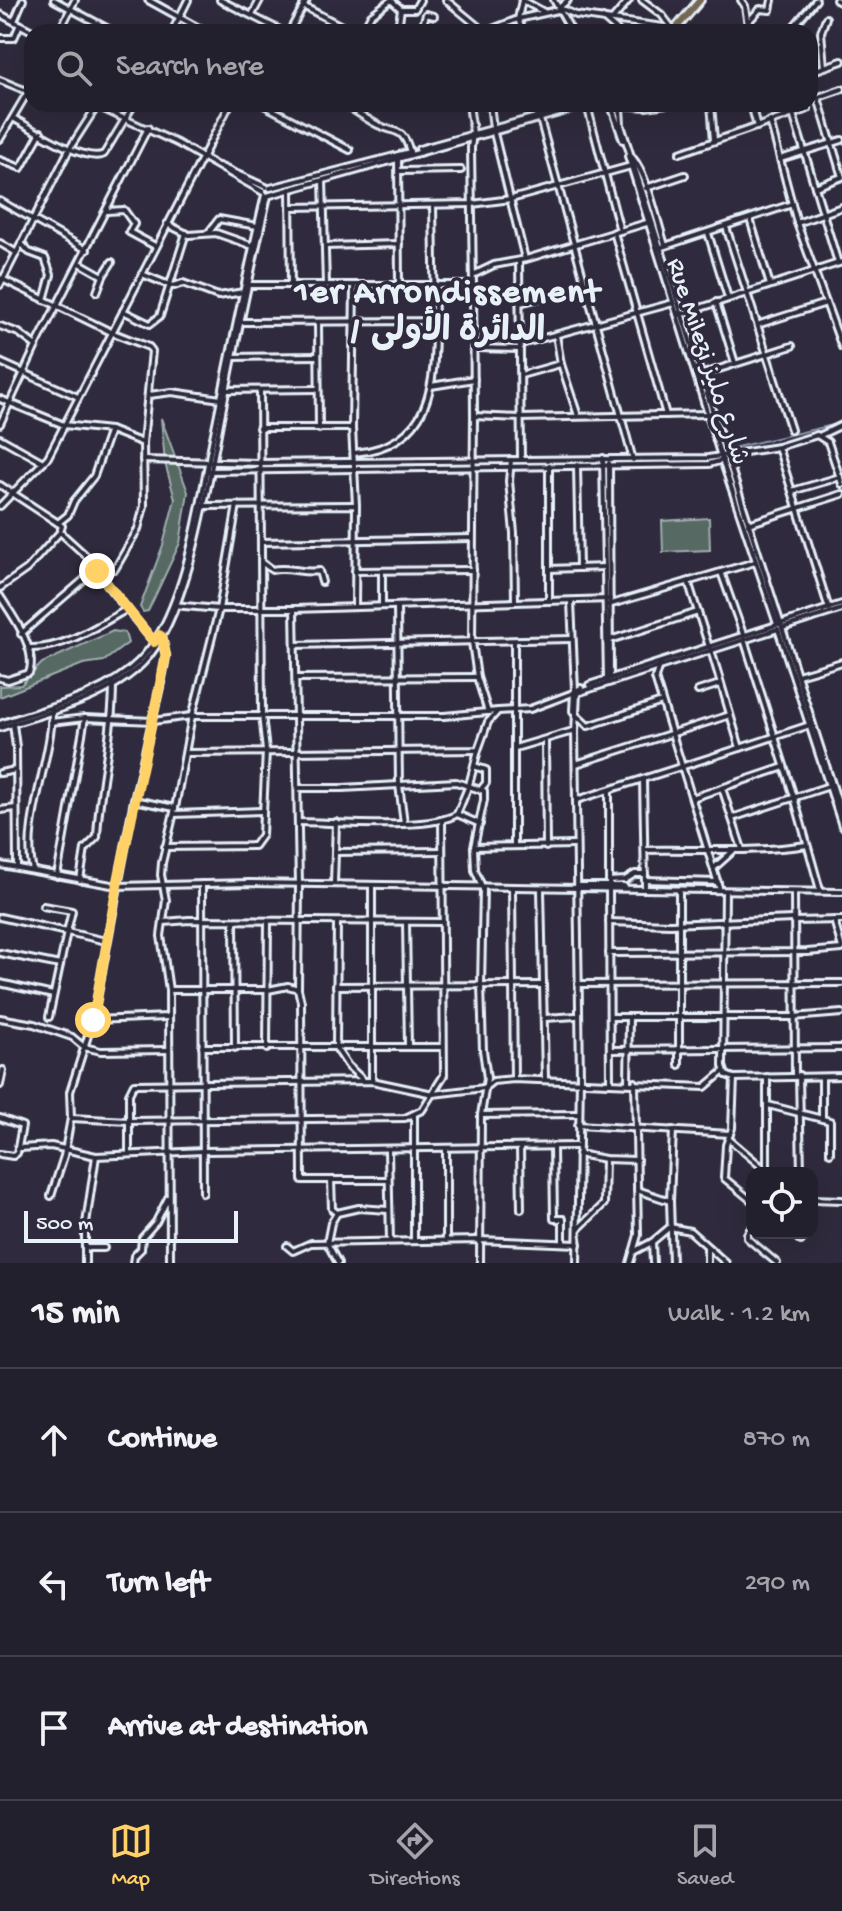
<!DOCTYPE html>
<html lang="en">
<head>
<meta charset="utf-8">
<style>
	:root { --surface:#23202e; --page:#2b2836; --text:#f1f3f6; --muted:#a3a3aa; --line:#403e4a; --accent:#ffd166 }
	body { margin:0; font-family:"Gochi Hand","Playpen Sans Arabic",sans-serif; background:var(--page); color:var(--text) }
	.controls { position:absolute; right:24px; bottom:24px; display:grid; overflow:hidden; border-radius:16px; box-shadow:0 8px 32px #0002 }
	.controls button { width:72px; height:72px; display:grid; place-items:center; padding:0; border:0; border-bottom:2px solid var(--line); background:var(--surface); color:var(--text); font:40px sans-serif }
	.scale { position:absolute; left:24px; bottom:20px; width:214px; box-sizing:border-box; padding-left:8px; border:4px solid #e8f1f8; border-top:0; font-size:22px; line-height:28px; white-space:nowrap; color:#e8f1f8; -webkit-text-stroke:6px #2f2a3d; paint-order:stroke }
	.stop { position:absolute; width:24px; height:24px; margin:-18px; border:6px solid #ffd166; border-radius:50%; background:#fff }
	.stop.end { background:#ffd166; border-color:#fff; box-shadow:0 2px 8px #0008 }
	.list { margin:0; padding:0; list-style:none }
	h2 { display:flex; justify-content:space-between; align-items:center; height:104px; margin:0; padding:0 32px; font-size:34px }
	h2 small { font-size:26px; font-weight:400; color:var(--muted) }
	.list li { display:grid; grid-template-columns:52px 1fr auto; gap:24px; align-items:center; box-sizing:border-box; height:144px; padding:0 32px; border-top:2px solid var(--line) }
	.list b { display:block; font-size:30px; white-space:nowrap }
	.list em { font-size:26px; font-style:normal; color:var(--muted) }
	.icon { flex:none; width:44px; height:44px; fill:none; stroke:currentColor; stroke-width:2; stroke-linecap:round; stroke-linejoin:round }
	.map { position:relative; flex:none; width:842px; height:1263px; overflow:hidden }
	.search { position:absolute; background:var(--surface); box-shadow:0 8px 32px #0002; left:24px; right:24px; top:24px; height:88px; display:flex; align-items:center; gap:20px; box-sizing:border-box; padding:0 28px; border-radius:24px; color:var(--muted); font-size:30px }
	.sheet { height:536px; background:var(--surface) }
	nav { display:flex; justify-content:space-around; align-items:center; box-sizing:border-box; height:112px; border-top:2px solid var(--line); background:var(--surface); font-size:22px; color:var(--muted) }
	nav a { display:grid; justify-items:center; gap:4px }
	nav .on { color:var(--accent) }
	.map>svg:first-child { display:block }
</style>
</head>
<body>
<div class="map">
<svg width="842" height="1263" viewBox="0 0 842 1263">
	<rect width="100%" height="100%" fill="#2f2a3d"/>
	<filter id="ink" filterUnits="userSpaceOnUse"><feTurbulence type="fractalNoise" baseFrequency=".0125" numOctaves="2"/><feDisplacementMap in="SourceGraphic" scale="16" xChannelSelector="R" yChannelSelector="G"/><feConvolveMatrix kernelMatrix="1 2 1 2 8 2 1 2 1" color-interpolation-filters="sRGB"/></filter>
	<g filter="url(#ink)">
		<!-- green -->
		<g fill="#566a64" stroke="#9faeae" stroke-width="2">
			<path d="M 161,418 L 188,492 L 180,543 L 148,611 L 143,612 L 140,607 L 163,545 L 175,499 L 165,463 Z"/>
			<path d="M 709,518 L 710,550 L 663,552 L 662,521 Z"/>
			<path d="M 113,631 L 125,633 L 128,643 L 104,661 L 83,664 L 0,697 L 0,686 L 21,685 L 42,663 Z"/>
		</g>
		<g fill="none" stroke-linecap="round" stroke-linejoin="round">
			<!-- stream -->
			<g stroke="#8f9bae" stroke-width="2">
				<path d="M 728,449 L 842,423"/>
				<path d="M 611,462 L 632,462"/>
				<path d="M 636,462 L 707,460"/>
				<path d="M 515,463 L 546,463"/>
				<path d="M 551,463 L 602,462"/>
				<path d="M 174,464 L 205,464"/>
				<path d="M 217,464 L 257,465"/>
				<path d="M 478,464 L 509,463"/>
				<path d="M 263,465 L 351,465"/>
				<path d="M 358,465 L 471,464"/>
			</g>
			<defs>
				<g id="minor">
					<path d="M 54,0 L 114,32"/>
					<path d="M 148,0 L 206,32"/>
					<path d="M 220,0 L 284,32"/>
					<path d="M 446,0 L 485,32 L 518,19 L 562,9 L 576,15 L 678,29"/>
					<path d="M 522,0 L 518,19 L 523,32"/>
					<path d="M 522,0 L 544,12"/>
					<path d="M 554,0 L 572,32"/>
					<path d="M 642,0 L 662,15 L 671,27"/>
					<path d="M 741,0 L 745,6 L 749,32"/>
					<path d="M 836,0 L 842,3"/>
					<path d="M 303,6 L 353,32"/>
					<path d="M 561,6 L 568,0"/>
					<path d="M 401,9 L 415,9 L 420,0"/>
					<path d="M 0,14 L 34,32"/>
					<path d="M 252,15 L 260,0"/>
					<path d="M 603,18 L 619,32"/>
					<path d="M 613,19 L 629,0"/>
					<path d="M 14,21 L 23,0"/>
					<path d="M 748,22 L 760,9 L 770,10 L 772,0"/>
					<path d="M 59,32 L 75,0"/>
					<path d="M 172,32 L 188,0"/>
					<path d="M 289,32 L 307,0"/>
					<path d="M 362,32 L 371,15 L 391,0 L 401,9 L 398,28 L 401,32"/>
					<path d="M 421,32 L 426,14 L 434,16"/>
					<path d="M 789,32 L 816,0"/>
					<path d="M 0,38 L 14,38 L 20,24"/>
					<path d="M 824,67 L 821,32 L 826,18"/>
					<path d="M 810,72 L 842,61"/>
					<path d="M 0,80 L 29,92"/>
					<path d="M 818,98 L 842,177"/>
					<path d="M 810,100 L 842,89"/>
					<path d="M 262,104 L 350,150"/>
					<path d="M 343,104 C 355,110 366,119 378,125 C 397,134 403,127 410,152"/>
					<path d="M 490,104 L 493,128"/>
					<path d="M 605,104 L 608,105"/>
					<path d="M 711,104 L 714,140"/>
					<path d="M 751,104 L 757,127"/>
					<path d="M 587,105 L 620,231"/>
					<path d="M 621,105 L 646,107 L 666,104"/>
					<path d="M 620,107 L 621,125 L 842,815"/>
					<path d="M 612,108 L 623,140"/>
					<path d="M 793,114 L 838,263"/>
					<path d="M 13,118 C 32,128 85,164 104,154 L 134,104"/>
					<path d="M 540,119 L 633,460"/>
					<path d="M 770,121 L 797,223 L 842,347"/>
					<path d="M 494,133 L 525,259"/>
					<path d="M 0,139 L 32,85"/>
					<path d="M 419,149 L 569,108"/>
					<path d="M 680,153 L 808,109"/>
					<path d="M 628,156 L 722,460 L 777,624"/>
					<path d="M 632,157 C 648,176 657,220 665,245"/>
					<path d="M 398,158 L 399,284"/>
					<path d="M 780,159 L 842,140"/>
					<path d="M 0,160 L 21,168 L 41,132"/>
					<path d="M 219,166 L 266,187"/>
					<path d="M 399,171 L 461,170"/>
					<path d="M 323,180 L 326,285"/>
					<path d="M 815,187 L 842,177"/>
					<path d="M 270,188 L 410,152"/>
					<path d="M 646,188 L 685,175"/>
					<path d="M 290,189 L 291,287"/>
					<path d="M 267,196 L 591,104"/>
					<path d="M 0,201 L 87,250"/>
					<path d="M 291,207 L 472,204 L 511,199 L 631,166"/>
					<path d="M 107,211 L 124,210 L 134,224 L 129,232 L 155,246"/>
					<path d="M 750,219 L 770,285"/>
					<path d="M 797,223 L 842,207"/>
					<path d="M 167,224 L 189,235 L 216,233 L 253,246"/>
					<path d="M 726,227 L 791,430"/>
					<path d="M 209,232 L 219,219 L 257,226"/>
					<path d="M 614,232 L 666,415"/>
					<path d="M 708,233 L 728,298"/>
					<path d="M 0,243 L 15,252"/>
					<path d="M 21,243 L 29,252 L 45,258 L 51,275 L 44,300"/>
					<path d="M 325,246 L 399,244"/>
					<path d="M 659,248 L 792,204"/>
					<path d="M 519,261 L 521,458"/>
					<path d="M 80,263 L 103,276 L 97,292"/>
					<path d="M 142,274 L 164,283 L 174,286 L 183,283 L 218,296 L 244,292"/>
					<path d="M 473,275 L 494,265 L 526,259 L 650,222"/>
					<path d="M 103,276 L 112,262"/>
					<path d="M 0,278 L 111,332 L 149,347 L 152,351 L 143,443 L 144,506 L 138,529 L 115,569 L 97,571 L 87,577 L 21,634"/>
					<path d="M 0,285 L 70,148 L 97,106 L 177,143 L 263,192"/>
					<path d="M 249,285 L 473,285 L 471,148 L 473,133 L 469,104"/>
					<path d="M 354,285 L 352,428 L 356,505"/>
					<path d="M 473,285 L 474,416 L 520,418 L 708,414"/>
					<path d="M 716,302 L 735,363"/>
					<path d="M 520,303 L 586,286"/>
					<path d="M 123,311 L 150,324 L 160,316 L 186,233"/>
					<path d="M 679,315 L 842,262"/>
					<path d="M 241,322 L 435,321 L 433,205"/>
					<path d="M 318,323 L 319,429"/>
					<path d="M 760,324 L 826,303"/>
					<path d="M 0,326 L 19,333 L 36,346"/>
					<path d="M 556,335 L 561,364 L 578,416"/>
					<path d="M 521,344 L 673,303"/>
					<path d="M 475,348 L 520,349"/>
					<path d="M 233,357 L 318,356"/>
					<path d="M 0,362 L 78,397"/>
					<path d="M 521,375 L 560,364"/>
					<path d="M 700,375 L 792,346"/>
					<path d="M 431,386 L 474,379"/>
					<path d="M 225,390 L 318,389"/>
					<path d="M 149,395 L 172,392 L 221,399"/>
					<path d="M 0,399 L 64,425 L 110,430 L 143,443"/>
					<path d="M 474,416 L 472,642 L 477,677 L 488,712"/>
					<path d="M 0,424 L 36,346 L 148,128"/>
					<path d="M 259,428 L 352,428"/>
					<path d="M 821,435 L 842,425"/>
					<path d="M 0,438 L 43,462"/>
					<path d="M 778,447 L 829,609"/>
					<path d="M 355,453 C 432,445 435,385 435,321"/>
					<path d="M 603,458 L 607,680"/>
					<path d="M 143,460 L 259,463 L 708,458 L 778,447 L 817,435 L 828,442 L 842,484"/>
					<path d="M 511,460 L 509,481 L 514,533 L 515,602"/>
					<path d="M 609,463 L 610,678"/>
					<path d="M 577,465 L 579,568"/>
					<path d="M 208,471 L 709,464 L 723,460"/>
					<path d="M 0,485 L 58,523 L 62,526 L 60,532 L 93,562 L 111,590 L 154,642"/>
					<path d="M 792,491 L 840,477"/>
					<path d="M 0,506 L 48,457 L 230,104"/>
					<path d="M 203,506 L 356,505 L 355,607"/>
					<path d="M 58,523 L 68,515 L 74,501 L 94,476 L 110,430"/>
					<path d="M 748,524 L 842,494"/>
					<path d="M 261,542 L 472,538"/>
					<path d="M 261,562 L 272,570 C 288,566 303,574 319,571 L 322,582"/>
					<path d="M 549,569 L 605,567"/>
					<path d="M 355,571 L 473,570"/>
					<path d="M 382,571 L 382,606"/>
					<path d="M 721,572 L 743,634"/>
					<path d="M 688,581 L 709,647"/>
					<path d="M 0,588 L 27,569 L 60,532"/>
					<path d="M 0,596 C 13,616 38,650 29,673 L 8,680 L 0,678"/>
					<path d="M 549,600 L 549,465"/>
					<path d="M 571,602 L 575,690"/>
					<path d="M 173,605 L 219,609 L 294,609 L 610,599"/>
					<path d="M 608,605 L 755,562"/>
					<path d="M 397,606 L 399,785 L 404,823"/>
					<path d="M 294,609 L 299,885 L 298,989 L 301,1002 L 302,1180 L 388,1180"/>
					<path d="M 782,628 L 842,609"/>
					<path d="M 744,639 L 794,797 L 820,890"/>
					<path d="M 610,640 L 698,612"/>
					<path d="M 514,641 L 514,846"/>
					<path d="M 295,645 L 572,639"/>
					<path d="M 28,648 C 62,650 98,626 127,609"/>
					<path d="M 659,665 L 655,678 L 719,887"/>
					<path d="M 798,675 L 842,662"/>
					<path d="M 296,678 L 477,677"/>
					<path d="M 589,685 L 842,604"/>
					<path d="M 698,691 L 720,684"/>
					<path d="M 573,711 L 574,692 L 581,688"/>
					<path d="M 575,714 L 588,726 L 662,702"/>
					<path d="M 51,722 L 85,718 L 153,721 L 192,716 L 444,716 L 498,711"/>
					<path d="M 0,724 C 45,708 103,697 138,662 C 187,615 200,498 214,433 C 230,354 246,274 265,195"/>
					<path d="M 13,724 L 16,747 L 17,867"/>
					<path d="M 0,728 C 47,712 107,700 143,663 C 192,613 211,463 226,392 C 239,327 253,261 268,196"/>
					<path d="M 545,741 L 546,847"/>
					<path d="M 515,748 L 573,731"/>
					<path d="M 740,748 L 810,725"/>
					<path d="M 186,753 L 478,750 L 488,722 L 498,711 L 530,709 L 573,693"/>
					<path d="M 576,764 L 730,715"/>
					<path d="M 474,766 L 486,770 L 486,783 L 481,789"/>
					<path d="M 0,773 L 16,770"/>
					<path d="M 643,780 L 645,886"/>
					<path d="M 298,788 L 342,788 L 456,782 L 484,791 L 484,800 L 474,847 L 475,870 L 483,889 L 481,985 L 483,1050 L 487,1078 L 481,1115 L 480,1263"/>
					<path d="M 722,788 L 742,849"/>
					<path d="M 609,791 L 609,884"/>
					<path d="M 692,798 L 784,767"/>
					<path d="M 134,800 L 175,808"/>
					<path d="M 577,800 L 740,748 L 711,650"/>
					<path d="M 0,810 L 16,808"/>
					<path d="M 174,814 L 263,811"/>
					<path d="M 457,814 L 469,785 L 478,750"/>
					<path d="M 732,818 L 829,786"/>
					<path d="M 298,822 C 335,822 430,831 457,814 L 480,824"/>
					<path d="M 165,847 L 254,846 L 262,835 L 266,751 L 262,715 L 260,390"/>
					<path d="M 474,847 L 574,845"/>
					<path d="M 645,850 C 699,849 753,853 807,845"/>
					<path d="M 335,852 L 442,851"/>
					<path d="M 1,865 L 117,886 L 250,883 L 842,892"/>
					<path d="M 714,868 L 733,851"/>
					<path d="M 33,870 C 21,827 53,755 52,709"/>
					<path d="M 57,876 L 85,718"/>
					<path d="M 80,880 L 85,849 L 97,837 C 99,786 113,737 113,685"/>
					<path d="M 645,880 L 718,882"/>
					<path d="M 609,881 L 625,880 L 635,874 L 645,874"/>
					<path d="M 334,883 L 336,822"/>
					<path d="M 202,884 L 203,1193"/>
					<path d="M 372,885 L 372,1081"/>
					<path d="M 577,886 L 624,886"/>
					<path d="M 609,888 L 610,1082"/>
					<path d="M 512,889 L 514,1079"/>
					<path d="M 541,889 L 545,1079"/>
					<path d="M 725,891 L 723,1066 L 726,1075 L 734,1078"/>
					<path d="M 794,892 L 795,1075"/>
					<path d="M 0,917 L 67,932 L 72,911 L 43,906"/>
					<path d="M 834,920 L 842,948"/>
					<path d="M 793,921 L 842,920"/>
					<path d="M 164,922 L 189,920 L 441,922"/>
					<path d="M 234,922 L 235,1048"/>
					<path d="M 337,922 L 336,1048 L 348,1066 L 364,1081"/>
					<path d="M 406,922 L 408,1047"/>
					<path d="M 609,922 L 670,924 L 793,919"/>
					<path d="M 0,953 L 60,965"/>
					<path d="M 609,953 L 807,952 L 842,949"/>
					<path d="M 0,983 L 53,995"/>
					<path d="M 578,984 L 842,983"/>
					<path d="M 336,986 L 543,985"/>
					<path d="M 169,990 L 268,990 L 288,986 L 298,989"/>
					<path d="M 49,1017 L 67,932 L 106,941"/>
					<path d="M 610,1017 L 793,1017 L 842,1013"/>
					<path d="M 0,1018 L 34,1024 L 72,1037 L 84,1047 L 101,1051 L 168,1050"/>
					<path d="M 545,1018 L 576,1016"/>
					<path d="M 93,1020 L 168,1017"/>
					<path d="M 202,1047 L 443,1047"/>
					<path d="M 267,1049 L 268,921"/>
					<path d="M 611,1050 L 842,1048"/>
					<path d="M 679,1065 L 679,890"/>
					<path d="M 799,1075 L 801,1173"/>
					<path d="M 767,1077 L 767,1171"/>
					<path d="M 628,1082 L 629,1017"/>
					<path d="M 0,1085 L 3,1070"/>
					<path d="M 768,1105 L 830,1121 L 830,1153"/>
					<path d="M 481,1115 L 578,1114"/>
					<path d="M 0,1118 L 22,1126 L 17,1153 L 13,1156 L 0,1154"/>
					<path d="M 71,1118 L 129,1121 L 405,1118 L 422,1110 L 444,1075 L 442,820"/>
					<path d="M 822,1119 L 822,1077"/>
					<path d="M 578,1125 L 730,1134"/>
					<path d="M 729,1139 L 769,1173"/>
					<path d="M 520,1147 L 521,1209"/>
					<path d="M 553,1147 L 554,1219 L 563,1219 L 563,1243"/>
					<path d="M 20,1148 L 51,1146 L 96,1156 L 203,1151 L 578,1146"/>
					<path d="M 388,1150 L 390,1241"/>
					<path d="M 129,1154 L 129,1094 L 134,1084 L 372,1081 L 433,1094 L 484,1088 L 493,1081 L 514,1079 L 705,1087 L 724,1071"/>
					<path d="M 578,1154 L 605,1159 L 637,1160"/>
					<path d="M 331,1180 L 332,1209 L 337,1213 L 331,1223 L 327,1243 L 338,1263"/>
					<path d="M 637,1190 L 670,1201 L 672,1263"/>
					<path d="M 51,1196 L 64,1156 L 71,1118 L 70,1092 L 93,1020 L 134,800 L 163,674 L 166,656 L 162,637"/>
					<path d="M 812,1199 L 842,1200"/>
					<path d="M 670,1201 L 673,1130"/>
					<path d="M 752,1201 L 724,1178 L 726,1145 L 732,1128 L 734,1078 L 842,1076"/>
					<path d="M 337,1213 L 359,1208 L 388,1210"/>
					<path d="M 752,1227 L 747,1234 L 747,1238 L 777,1263"/>
					<path d="M 578,1229 L 604,1204 L 605,1159"/>
					<path d="M 792,1233 L 801,1241"/>
					<path d="M 414,1241 L 414,1116"/>
					<path d="M 446,1241 L 446,1149"/>
					<path d="M 652,1242 L 653,1263"/>
					<path d="M 287,1246 L 293,1251 L 311,1243 L 479,1240 L 578,1244"/>
					<path d="M 85,1248 L 104,1248"/>
					<path d="M 707,1248 L 707,1263"/>
					<path d="M 633,1252 L 652,1242 L 670,1227 L 690,1231 L 726,1263"/>
					<path d="M 85,1263 L 85,1230 L 96,1156"/>
					<path d="M 133,1263 L 134,1256 L 141,1249 L 142,1238 L 156,1222 L 168,1198"/>
					<path d="M 170,1263 L 169,990 L 161,936 L 166,900 L 161,875 L 162,863 L 175,808 L 191,721 L 219,609 L 237,505"/>
					<path d="M 577,1263 L 580,1077 L 575,732 L 577,693 L 778,629 L 842,826"/>
					<path d="M 630,1263 L 638,1235 L 635,1082"/>
				</g>
				<path id="major" d="M 673,32 L 700,0"/>
			</defs>
			<!-- minor casing -->
			<use href="#minor" stroke="#e8f1f8" stroke-width="10"/>
			<!-- major casing -->
			<use href="#major" stroke="#e8f1f8" stroke-width="12"/>
			<!-- minor -->
			<use href="#minor" stroke="#2f2a3d" stroke-width="4"/>
			<!-- major -->
			<use href="#major" stroke="#756a55" stroke-width="6"/>
		</g>
	</g>
	<g fill="none" stroke-linecap="round" stroke-linejoin="round" filter="url(#ink)">
		<!-- route -->
		<path stroke="#ffd166" stroke-width="10" d="M 93,1020 L 117,886 L 166,656 L 162,637 L 159,635 L 154,642 L 97,571"/>
	</g>
	<g text-anchor="middle" stroke-width="7" stroke-linejoin="round" paint-order="stroke">
		<!-- street labels -->
		<g font-size="26" fill="#e8f1f8" stroke="#2f2a3d">
			<text transform="translate(710 361) rotate(72)" y="9">Rue Milezi شارع مليز</text>
		</g>
		<!-- district labels -->
		<g font-size="34" font-weight="bold" letter-spacing="2" fill="#e8f1f8" stroke="#2f2a3d">
			<text x="448" y="301">1er Arrondissement<tspan x="448" dy="39">/ الدائرة الأولى</tspan></text>
		</g>
	</g>
</svg>
<div class="controls">
<button><svg class="icon" aria-label="locate" viewBox="0 0 24 24"><circle cx="12" cy="12" r="6"/><path d="M12 2v4M12 18v4M2 12h4M18 12h4"/></svg></button>
</div>
<div class="scale">500 m</div>
<div class="stop" style="left:93px;top:1020px"></div>
<div class="stop end" style="left:97px;top:571px"></div>
<div class="search"><svg class="icon" aria-label="search" viewBox="0 0 24 24"><circle cx="10" cy="10" r="6"/><path d="M15 15l6 6"/></svg>Search here</div>
</div>
<section class="sheet">
<h2>15 min<small>Walk · 1.2 km</small></h2>
<ul class="list">
<li><svg class="icon" aria-label="ahead" viewBox="0 0 24 24"><path d="M12 20V5M6 11l6-6 6 6"/></svg><div><b>Continue</b></div><em>870 m</em></li>
<li><svg class="icon" aria-label="left" viewBox="0 0 24 24"><path d="M17 20v-9H6M10 6l-5 5 5 5"/></svg><div><b>Turn left</b></div><em>290 m</em></li>
<li><svg class="icon" aria-label="arrive" viewBox="0 0 24 24"><path d="M6 21V4h12l-3 4 3 4H6"/></svg><div><b>Arrive at destination</b></div></li>
</ul>
</section>
<nav>
<a class="on"><svg class="icon" aria-label="map" viewBox="0 0 24 24"><path d="M3 6l6-2 6 2 6-2v14l-6 2-6-2-6 2zM9 4v14M15 6v14"/></svg>Map</a>
<a><svg class="icon" aria-label="directions" viewBox="0 0 24 24"><path d="M12 3l9 9-9 9-9-9zM9 14v-3h6M13 9l2 2-2 2"/></svg>Directions</a>
<a><svg class="icon" aria-label="saved" viewBox="0 0 24 24"><path d="M7 4h10v16l-5-4-5 4z"/></svg>Saved</a>
</nav>
</body>
</html>
